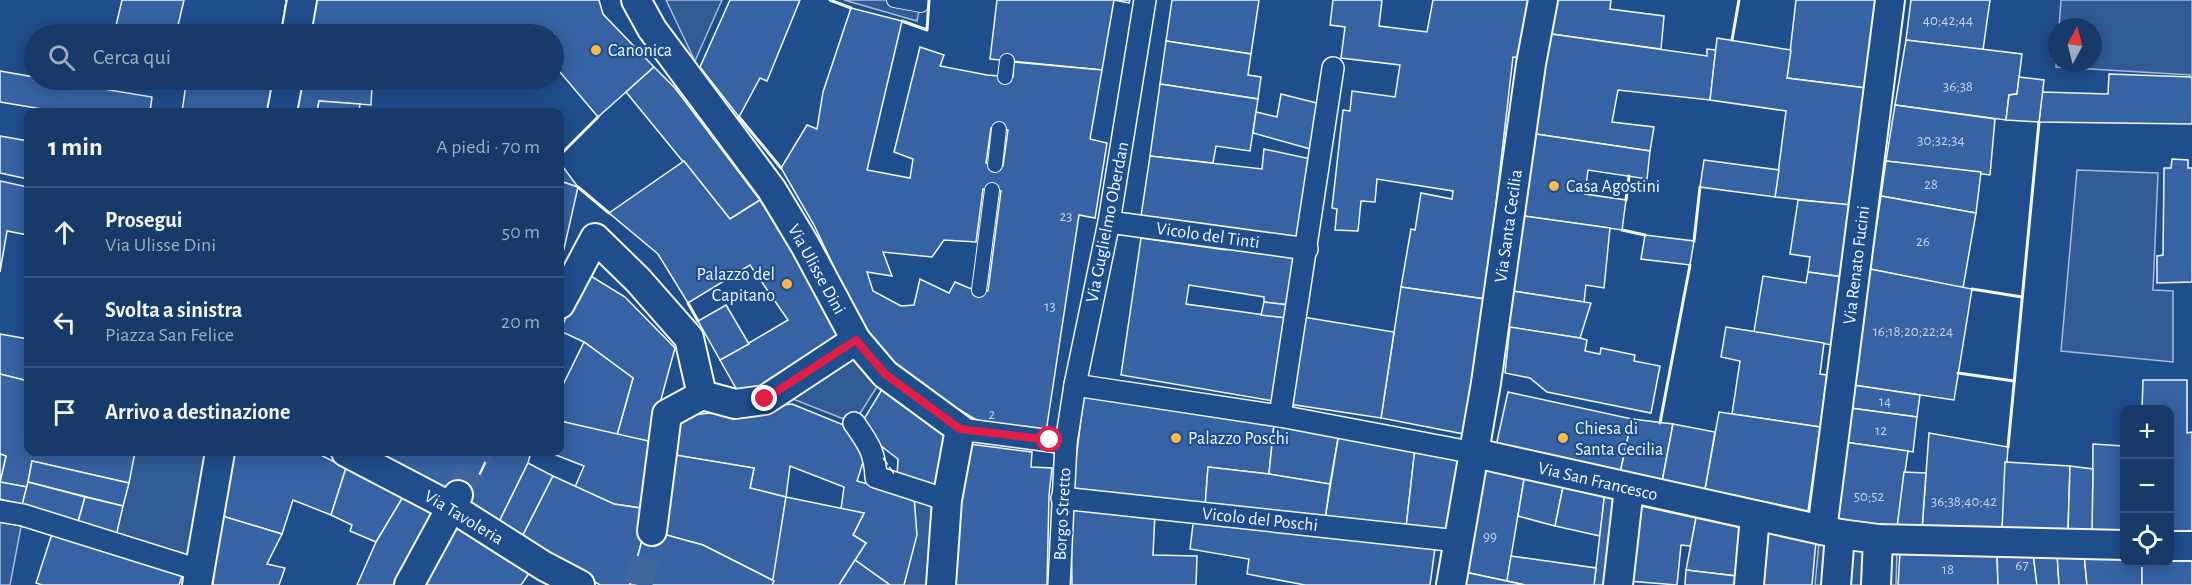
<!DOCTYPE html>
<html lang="it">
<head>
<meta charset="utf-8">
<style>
	:root { --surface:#173a69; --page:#20416f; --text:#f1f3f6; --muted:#9eadc0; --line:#36547d }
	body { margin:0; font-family:"Alegreya Sans",sans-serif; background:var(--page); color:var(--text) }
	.controls { position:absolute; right:18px; bottom:18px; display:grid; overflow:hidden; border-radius:12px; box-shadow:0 3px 15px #0003 }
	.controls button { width:54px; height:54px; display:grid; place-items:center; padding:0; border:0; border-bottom:2px solid var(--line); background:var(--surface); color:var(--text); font:30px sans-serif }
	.compass { position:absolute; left:2048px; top:18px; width:54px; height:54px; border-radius:50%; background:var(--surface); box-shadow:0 3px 15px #0003; rotate:7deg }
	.stop { position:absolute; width:18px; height:18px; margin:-14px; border:4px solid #e11d48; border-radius:50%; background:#fff }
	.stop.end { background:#e11d48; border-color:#fff; box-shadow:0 2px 6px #0008 }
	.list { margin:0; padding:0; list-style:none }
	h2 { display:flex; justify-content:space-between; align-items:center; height:78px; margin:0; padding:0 24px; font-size:26px }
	h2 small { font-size:20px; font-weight:400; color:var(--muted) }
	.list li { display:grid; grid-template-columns:39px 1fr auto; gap:18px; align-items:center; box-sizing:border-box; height:90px; padding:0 24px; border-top:2px solid var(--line) }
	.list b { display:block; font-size:22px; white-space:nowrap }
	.list p { margin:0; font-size:20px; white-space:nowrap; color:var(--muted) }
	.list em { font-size:20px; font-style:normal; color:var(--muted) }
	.icon { flex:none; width:33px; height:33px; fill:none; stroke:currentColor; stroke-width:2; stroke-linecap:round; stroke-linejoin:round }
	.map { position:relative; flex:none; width:2192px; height:585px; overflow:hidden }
	.search { position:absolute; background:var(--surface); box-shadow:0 3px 15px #0003; left:24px; top:24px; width:540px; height:66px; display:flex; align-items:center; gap:15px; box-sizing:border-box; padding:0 21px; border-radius:33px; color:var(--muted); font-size:22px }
	.panel { position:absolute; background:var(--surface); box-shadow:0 3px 15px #0003; left:24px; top:108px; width:540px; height:348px; border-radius:12px }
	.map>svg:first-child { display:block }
</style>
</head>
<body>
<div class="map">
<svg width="2192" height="585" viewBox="0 0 2192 585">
	<rect width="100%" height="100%" fill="#1f4e8c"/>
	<!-- built -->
	<g fill="#305b95" stroke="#a8bbd7" stroke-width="1.5">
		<path d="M 666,0 L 722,0 L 695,61 Z"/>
		<path d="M 844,0 L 921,0 L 917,21 Z"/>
		<path d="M 2061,0 L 2192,0 L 2192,75 L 2056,67 L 2057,51 L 2057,63 L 2093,63 L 2093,27 L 2059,27 Z"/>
		<path d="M 2077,170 L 2158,173 L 2153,290 L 2173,291 L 2173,362 L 2061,351 Z"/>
		<path d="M 856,340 L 885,374 L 854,423 L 793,399 L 765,400 Z"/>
		<path d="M 135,452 L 208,452 L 186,566 L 114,545 Z"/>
		<path d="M 943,488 L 935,585 L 904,585 L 916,535 L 914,497 Z"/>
		<path d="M 0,506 L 24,511 L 10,585 L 0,585 Z"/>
		<path d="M 1819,542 L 1897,553 L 1896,585 L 1815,585 Z"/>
	</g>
	<!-- building -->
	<g fill="#3563a3" stroke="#f2f6ff" stroke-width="1.5" fill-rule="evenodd">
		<path d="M 122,0 L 184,0 L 176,34 L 114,34 Z"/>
		<path d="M 311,0 L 599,0 L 603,14 L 654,67 L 598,117 L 554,65 L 554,34 L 506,34 L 366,26 L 365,34 L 305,34 Z"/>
		<path d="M 730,0 L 800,0 L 767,81 L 760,78 L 739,117 L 700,67 Z"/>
		<path d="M 997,0 L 1130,0 L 1129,3 L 1114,0 L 1102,70 L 990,59 Z"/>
		<path d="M 1172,0 L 1259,0 L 1251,54 L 1166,41 Z"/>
		<path d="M 1333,0 L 1382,0 L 1379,26 L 1427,32 L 1433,0 L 1533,0 L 1524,58 L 1513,57 L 1485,299 L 1401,287 L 1411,229 L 1415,230 L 1421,193 L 1452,199 L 1453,191 L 1377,179 L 1375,202 L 1361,201 L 1358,231 L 1335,230 L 1337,209 L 1332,208 L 1343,110 L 1350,111 L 1352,91 L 1395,97 L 1400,65 L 1341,58 L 1345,27 L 1330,25 Z"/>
		<path d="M 1550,0 L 1611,0 L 1610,9 L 1664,16 L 1661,49 L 1544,33 Z"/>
		<path d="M 1796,0 L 1879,0 L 1866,88 L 1787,78 Z"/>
		<path d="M 1911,0 L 1990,0 L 1983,50 L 1906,40 Z"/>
		<path d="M 851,8 L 902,21 L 867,170 L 910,178 L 913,159 L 894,152 L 920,47 L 944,55 L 940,66 L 987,75 L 1013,77 L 1014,62 L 1102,70 L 1090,139 L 1107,143 L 1095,218 L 1079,215 L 1046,432 L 990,426 L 973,418 L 914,382 L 878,350 L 852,305 L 814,225 L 781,168 L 807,125 L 817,129 L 823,92 ZM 991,128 L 1008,130 L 1003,166 L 986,163 ZM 983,189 L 1001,191 L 988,291 L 969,288 L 955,282 L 949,293 L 920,279 L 914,305 L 901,306 L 873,291 L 867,272 L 892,276 L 883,252 L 932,257 L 944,240 L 976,242 Z"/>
		<path d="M 1544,33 L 1707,56 L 1707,49 L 1716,50 L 1710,100 L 1618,90 L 1612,122 L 1654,127 L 1650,151 L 1529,133 Z"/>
		<path d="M 1717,38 L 1791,50 L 1787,78 L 1866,88 L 1848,205 L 1775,197 L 1786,111 L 1710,100 Z"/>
		<path d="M 1906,40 L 2022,54 L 2017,94 L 2009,95 L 2006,120 L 1895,105 Z"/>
		<path d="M 1166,41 L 1251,54 L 1248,75 L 1261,77 L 1258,99 L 1160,84 Z"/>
		<path d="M 654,67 L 675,88 L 760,200 L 730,219 L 626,92 Z"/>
		<path d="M 0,71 L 34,77 L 34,80 L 49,80 L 152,97 L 150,112 L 60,112 L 0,102 Z"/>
		<path d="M 2109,74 L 2192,77 L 2192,124 L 2039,122 L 2042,92 L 2108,94 Z"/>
		<path d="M 2019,77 L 2044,80 L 2039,122 L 2006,120 L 2009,95 L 2017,94 Z"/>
		<path d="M 215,80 L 273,80 L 267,112 L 182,112 L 186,84 L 212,89 Z"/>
		<path d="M 297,80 L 358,80 L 358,84 L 372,86 L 371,105 L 319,101 L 317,112 L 291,112 Z"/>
		<path d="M 1160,84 L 1258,99 L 1250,151 L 1216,146 L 1213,163 L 1150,156 Z"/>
		<path d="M 1281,94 L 1321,104 L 1314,150 L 1253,133 L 1256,112 L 1277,117 Z"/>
		<path d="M 319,101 L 360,104 L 359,112 L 317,112 Z"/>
		<path d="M 1895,105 L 1995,119 L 1990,175 L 1886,161 Z"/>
		<path d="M 1529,133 L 1650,151 L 1647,179 L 1588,170 L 1585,194 L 1626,200 L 1622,230 L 1517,215 Z"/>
		<path d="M 0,136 L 28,141 L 28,179 L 0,173 Z"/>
		<path d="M 1264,149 L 1311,159 L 1301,239 L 1141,216 L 1150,156 L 1262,169 Z"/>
		<path d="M 2172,159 L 2188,160 L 2188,168 L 2192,168 L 2192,282 L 2157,283 L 2157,256 L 2163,255 L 2164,168 L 2171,168 Z"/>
		<path d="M 1704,160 L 1779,170 L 1775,197 L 1700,187 Z"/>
		<path d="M 684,161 L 730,219 L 760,200 L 844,337 L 742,399 L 720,360 L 788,320 L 750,265 L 688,303 L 658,254 L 609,213 Z"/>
		<path d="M 1886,161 L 1981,172 L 1976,213 L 1881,196 Z"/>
		<path d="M 560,163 L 578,187 L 560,181 Z"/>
		<path d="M 0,181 L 28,187 L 28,235 L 7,231 L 0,272 Z"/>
		<path d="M 560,181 L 578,187 L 564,249 L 560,259 Z"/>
		<path d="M 1881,196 L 1976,213 L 1963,288 L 1870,269 Z"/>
		<path d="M 1798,200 L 1853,205 L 1843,277 L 1808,272 L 1810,257 L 1790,254 Z"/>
		<path d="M 1517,215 L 1610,228 L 1604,288 L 1586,285 L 1584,302 L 1506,290 Z"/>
		<path d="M 1645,235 L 1694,241 L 1690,265 L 1641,259 Z"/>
		<path d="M 1141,238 L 1226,250 L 1227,247 L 1298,257 L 1289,305 L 1264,302 L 1264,297 L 1189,285 L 1186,304 L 1287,318 L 1274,401 L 1121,375 Z"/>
		<path d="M 1870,269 L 1972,289 L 1954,400 L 1853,385 Z"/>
		<path d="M 1808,272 L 1843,277 L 1832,345 L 1754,332 L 1763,276 L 1806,283 Z"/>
		<path d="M 586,273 L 625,297 L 675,348 L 656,418 L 653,442 L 617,435 L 633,378 L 584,342 L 560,331 Z"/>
		<path d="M 1401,287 L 1485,299 L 1464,434 L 1381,418 Z"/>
		<path d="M 1506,290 L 1591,303 L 1580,338 L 1501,326 Z"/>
		<path d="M 1264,302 L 1289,305 L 1287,318 L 1261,315 Z"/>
		<path d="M 726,305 L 749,344 L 720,360 L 698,321 Z"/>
		<path d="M 1303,317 L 1394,332 L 1381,418 L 1289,404 Z"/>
		<path d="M 1510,327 L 1580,338 L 1587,340 L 1585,351 L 1600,354 L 1601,348 L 1635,355 L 1634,361 L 1660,366 L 1651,413 L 1547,392 L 1530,378 L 1505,373 Z"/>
		<path d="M 1726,327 L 1824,343 L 1820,374 L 1827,375 L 1820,427 L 1732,414 L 1740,361 L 1721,357 Z"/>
		<path d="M 0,334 L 28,339 L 28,381 L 0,374 Z"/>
		<path d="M 584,342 L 633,378 L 617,435 L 560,421 L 560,391 Z"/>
		<path d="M 0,374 L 28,381 L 28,452 L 135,452 L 129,483 L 32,461 L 27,487 L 0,482 L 6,456 L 0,454 Z"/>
		<path d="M 2143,380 L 2187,380 L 2187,433 L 2192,432 L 2192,533 L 2170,533 L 2170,410 L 2142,410 Z"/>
		<path d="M 1853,385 L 1920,395 L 1917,417 L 1850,408 Z"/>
		<path d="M 884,386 L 953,437 L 943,488 L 897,478 L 898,459 L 868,436 L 861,424 Z"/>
		<path d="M 1508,392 L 1632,419 L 1620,473 L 1496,446 Z"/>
		<path d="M 1084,395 L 1274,424 L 1269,474 L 1208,467 L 1205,507 L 1072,492 Z"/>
		<path d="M 792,404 L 851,428 L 866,453 L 857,481 L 914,497 L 917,535 L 904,585 L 890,585 L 855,560 L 866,543 L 853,535 L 864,513 L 841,509 L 844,487 L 790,466 L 786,497 L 750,488 L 754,468 L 669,454 L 674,417 Z"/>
		<path d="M 1850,408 L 1917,417 L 1913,452 L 1844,442 Z"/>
		<path d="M 1719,412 L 1820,427 L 1808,511 L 1705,489 Z"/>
		<path d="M 1632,419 L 1673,424 L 1662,482 L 1620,473 Z"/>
		<path d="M 560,421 L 653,442 L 647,509 L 614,504 L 575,487 L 584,466 L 548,452 L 560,452 Z"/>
		<path d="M 1274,424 L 1339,433 L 1330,484 L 1269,474 Z"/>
		<path d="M 1673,424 L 1715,432 L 1705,489 L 1662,482 Z"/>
		<path d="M 1339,433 L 1415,448 L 1406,528 L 1325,519 Z"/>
		<path d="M 1929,433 L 2008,447 L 2002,530 L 1922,529 Z"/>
		<path d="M 1844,442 L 1908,451 L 1897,528 L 1835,521 Z"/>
		<path d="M 969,444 L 1032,452 L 1031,467 L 1052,468 L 1049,495 L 1047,585 L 954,585 L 956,533 Z"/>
		<path d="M 2093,444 L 2124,446 L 2124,532 L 2092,532 Z"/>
		<path d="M 1415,448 L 1458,459 L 1450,532 L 1406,528 Z"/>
		<path d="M 233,452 L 315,452 L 346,468 L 331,515 L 293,500 L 282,534 L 219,515 Z"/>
		<path d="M 371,452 L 481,452 L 488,455 L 467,501 Z"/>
		<path d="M 491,452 L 531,452 L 528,463 L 499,522 L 467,501 Z"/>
		<path d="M 0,454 L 6,456 L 0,482 L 27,487 L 22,505 L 0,499 Z"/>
		<path d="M 669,454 L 754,468 L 750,488 L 786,497 L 774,581 L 703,545 L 662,534 Z"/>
		<path d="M 32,461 L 129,483 L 123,506 L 28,482 Z"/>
		<path d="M 2005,462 L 2070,466 L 2068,531 L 2002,530 Z"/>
		<path d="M 528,463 L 553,476 L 523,535 L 499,522 Z"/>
		<path d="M 1477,463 L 1525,473 L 1507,581 L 1460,571 Z"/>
		<path d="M 2070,466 L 2093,469 L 2092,532 L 2068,531 Z"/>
		<path d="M 1208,467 L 1269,474 L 1330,484 L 1325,519 L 1205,507 Z"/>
		<path d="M 346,468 L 403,497 L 376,542 L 350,531 L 352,525 L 331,515 Z"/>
		<path d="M 1904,472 L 1926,473 L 1922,529 L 1897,528 Z"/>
		<path d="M 1525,473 L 1564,482 L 1555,526 L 1518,516 Z"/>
		<path d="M 553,476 L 614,504 L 647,509 L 645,529 L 630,585 L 600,585 L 552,557 L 523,535 Z"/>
		<path d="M 28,482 L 85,497 L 78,522 L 22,505 Z"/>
		<path d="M 1564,482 L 1605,491 L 1600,536 L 1555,526 Z"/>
		<path d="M 1605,491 L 1622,496 L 1611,585 L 1594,585 Z"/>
		<path d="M 85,497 L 123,506 L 116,536 L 78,522 Z"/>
		<path d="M 403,497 L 436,515 L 400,585 L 357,585 L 376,542 Z"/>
		<path d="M 786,497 L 864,513 L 853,535 L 866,543 L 839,585 L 772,585 Z"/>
		<path d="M 1071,504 L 1155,513 L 1153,555 L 1197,556 L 1196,585 L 1072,585 Z"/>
		<path d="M 1636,505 L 1696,518 L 1691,546 L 1681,545 L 1677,585 L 1628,581 Z"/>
		<path d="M 219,515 L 282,534 L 267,564 L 285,568 L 279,585 L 213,585 Z"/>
		<path d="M 1194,516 L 1435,548 L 1430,585 L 1305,585 L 1247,574 L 1249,559 L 1190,549 Z"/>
		<path d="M 1696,518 L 1742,528 L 1736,576 L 1686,570 Z"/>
		<path d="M 455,524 L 530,572 L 521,585 L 423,585 Z"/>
		<path d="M 645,529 L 703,545 L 774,581 L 772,585 L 630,585 Z"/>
		<path d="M 1761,530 L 1816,541 L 1812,585 L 1755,585 Z"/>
		<path d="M 52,534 L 182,576 L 179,585 L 42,585 L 36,583 Z"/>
		<path d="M 1900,552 L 1997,553 L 1998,585 L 1898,585 Z"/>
		<path d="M 1997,553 L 2033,553 L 2037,585 L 1998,585 Z"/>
		<path d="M 2033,553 L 2057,553 L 2059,585 L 2037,585 Z"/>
		<path d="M 2057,553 L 2084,554 L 2087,585 L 2059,585 Z"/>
		<path d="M 2084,554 L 2124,554 L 2124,562 L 2142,562 L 2142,585 L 2087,585 Z"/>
		<path d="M 2170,554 L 2192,555 L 2192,585 L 2142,585 L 2142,562 L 2170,562 Z"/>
		<path d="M 1511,556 L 1596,568 L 1594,585 L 1525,585 L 1507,581 Z"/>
		<path d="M 855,560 L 890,585 L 839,585 Z"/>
		<path d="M 1686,570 L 1736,576 L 1735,585 L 1685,585 Z"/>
		<path d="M 1460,571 L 1525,585 L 1457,585 Z"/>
	</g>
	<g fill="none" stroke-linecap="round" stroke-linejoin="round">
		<!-- minor-tunnel -->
		<g stroke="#3f679d" stroke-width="28" stroke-dasharray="28 14" stroke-linecap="butt">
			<path d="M 458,495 L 481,452"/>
			<path d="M 638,585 L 652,531"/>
		</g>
		<defs>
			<g id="service">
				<path d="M 894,0 L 921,5 L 921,0"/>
				<path d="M 1005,77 L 1007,61"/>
				<path d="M 995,165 L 999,129"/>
				<path d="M 979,290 L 992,190"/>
			</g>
			<g id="pedestrian">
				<path d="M 1109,222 L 1307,249"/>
				<path d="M 1075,385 L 1280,416 L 1475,453"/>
				<path d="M 1280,416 L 1333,68"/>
				<path d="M 854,423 C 868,443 875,452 876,477 L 947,500"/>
				<path d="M 960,429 L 1066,443"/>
				<path d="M 1062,498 L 1458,541"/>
				<path d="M 0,511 L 23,515 L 199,570"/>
				<path d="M 1059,585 L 1066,443 L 1075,385 L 1109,222 L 1145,0"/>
			</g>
			<g id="minor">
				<path d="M 636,0 L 652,29 L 772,190 L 805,245 L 856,340 L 885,374 L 960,429 L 947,500 L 941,585"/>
				<path d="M 296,34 L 302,0"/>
				<path d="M 282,112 L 288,80"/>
				<path d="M 560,304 L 595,238 L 638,280 L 689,338 L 702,395 L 667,414 L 652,531"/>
				<path d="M 702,395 L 735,404 L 765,400 L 856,340"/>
				<path d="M 346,452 L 451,507 L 544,566 L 580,585"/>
				<path d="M 1475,453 L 1840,534 L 1878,539 L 2124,545"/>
				<path d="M 1822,530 L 1890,0"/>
				<path d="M 2170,546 L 2192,546"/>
				<path d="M 197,585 L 220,452"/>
				<path d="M 409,585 L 458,495"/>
				<path d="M 1451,585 L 1486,383 L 1531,64 L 1543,0"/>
				<path d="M 1618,585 L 1629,488"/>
				<path d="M 1749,585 L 1755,516"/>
				<path d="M 1836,585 L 1840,534"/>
				<path d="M 1876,585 L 1878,539"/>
			</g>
		</defs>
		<!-- service casing -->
		<use href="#service" stroke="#f2f6ff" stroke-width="16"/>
		<!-- pedestrian casing -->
		<use href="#pedestrian" stroke="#f2f6ff" stroke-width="24"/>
		<!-- minor casing -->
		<use href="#minor" stroke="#f2f6ff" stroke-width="32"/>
		<!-- service -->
		<use href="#service" stroke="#1f4e8c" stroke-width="14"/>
		<!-- pedestrian -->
		<use href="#pedestrian" stroke="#1f4e8c" stroke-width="21"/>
		<!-- minor -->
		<use href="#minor" stroke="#1f4e8c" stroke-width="28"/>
		<!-- fence -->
		<g stroke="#f2f6ff" stroke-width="1.5" stroke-dasharray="8 3" stroke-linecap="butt">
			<path d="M 281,34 L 286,0"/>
			<path d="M 883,458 L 895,475"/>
		</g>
		<!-- wall -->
		<g stroke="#f2f6ff" stroke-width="3">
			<path d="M 830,0 L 851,8"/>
			<path d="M 902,21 L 927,30 L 929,0"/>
			<path d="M 1732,40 L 1739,0"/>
			<path d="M 739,117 L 781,168"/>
			<path d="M 560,155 L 598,117"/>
			<path d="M 578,187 L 609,213"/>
			<path d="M 1626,200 L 1629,176"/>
			<path d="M 1622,230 L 1645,235"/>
			<path d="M 1694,241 L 1700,187"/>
			<path d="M 1972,289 L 2022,297"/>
			<path d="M 688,303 L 698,321"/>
			<path d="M 1958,373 L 2014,381"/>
			<path d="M 1660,423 L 1690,265"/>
			<path d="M 2008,447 L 2039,122"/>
		</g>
	</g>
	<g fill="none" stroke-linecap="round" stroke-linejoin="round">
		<!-- route -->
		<path stroke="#e11d48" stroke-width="8" d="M 765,399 L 856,340 L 885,374 L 960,429 L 1050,440"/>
	</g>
	<!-- markers -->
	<g fill="#ffb74d" stroke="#1f4e8c" stroke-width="2">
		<circle cx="596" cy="50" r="6"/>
		<circle cx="1554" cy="186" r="6"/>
		<circle cx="787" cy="284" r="6"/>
		<circle cx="1176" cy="438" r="6"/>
		<circle cx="1563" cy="438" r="6"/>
	</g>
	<g text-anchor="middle" stroke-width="4.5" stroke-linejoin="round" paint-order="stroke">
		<!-- number labels -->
		<g font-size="15" fill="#c3d1e8">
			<text x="1948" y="25">40;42;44</text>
			<text x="1958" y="91">36;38</text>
			<text x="1941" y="145">30;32;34</text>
			<text x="1931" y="189">28</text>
			<text x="1066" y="221">23</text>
			<text x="1923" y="246">26</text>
			<text x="1050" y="311">13</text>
			<text x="1913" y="336">16;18;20;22;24</text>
			<text x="1885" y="406">14</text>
			<text x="992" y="419">2</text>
			<text x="1881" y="435">12</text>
			<text x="1869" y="501">50;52</text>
			<text x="1964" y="506">36;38;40;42</text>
			<text x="1490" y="541">99</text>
			<text x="2022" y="570">67</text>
			<text x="1948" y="574">18</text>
		</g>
		<!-- poi labels -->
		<g font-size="18" fill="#f2f6ff" stroke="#1f4e8c" text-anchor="start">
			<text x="608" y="56">Canonica</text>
			<text x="1566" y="192">Casa Agostini</text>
			<text x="775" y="280" text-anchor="end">Palazzo del<tspan x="775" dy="21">Capitano</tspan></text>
			<text x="1575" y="434">Chiesa di<tspan x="1575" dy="21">Santa Cecilia</tspan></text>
			<text x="1188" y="444">Palazzo Poschi</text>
		</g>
		<!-- street labels -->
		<g font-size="18" fill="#f2f6ff" stroke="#1f4e8c">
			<text transform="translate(1107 222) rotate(-79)" y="6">Via Guglielmo Oberdan</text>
			<text transform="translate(1508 226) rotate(-82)" y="6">Via Santa Cecilia</text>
			<text transform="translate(1208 235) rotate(8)" y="6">Vicolo del Tinti</text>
			<text transform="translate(1856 265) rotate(-83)" y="6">Via Renato Fucini</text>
			<text transform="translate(817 269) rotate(61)" y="6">Via Ulisse Dini</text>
			<text transform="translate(1598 481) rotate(13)" y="6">Via San Francesco</text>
			<text transform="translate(1062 514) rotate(-87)" y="6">Borgo Stretto</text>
			<text transform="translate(464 517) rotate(31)" y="6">Via Tavoleria</text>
			<text transform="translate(1260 519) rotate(6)" y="6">Vicolo del Poschi</text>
		</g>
	</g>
</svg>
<div class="controls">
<button>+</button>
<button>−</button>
<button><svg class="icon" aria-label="locate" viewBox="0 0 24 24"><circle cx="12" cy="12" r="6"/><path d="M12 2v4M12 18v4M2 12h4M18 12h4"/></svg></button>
</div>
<svg class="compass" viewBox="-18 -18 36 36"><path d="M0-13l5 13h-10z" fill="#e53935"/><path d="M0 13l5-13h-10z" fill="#9eadc0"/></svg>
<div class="stop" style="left:1050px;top:440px"></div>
<div class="stop end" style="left:765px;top:399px"></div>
<div class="search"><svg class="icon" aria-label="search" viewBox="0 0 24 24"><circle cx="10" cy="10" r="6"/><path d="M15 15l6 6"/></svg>Cerca qui</div>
<section class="panel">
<h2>1 min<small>A piedi · 70 m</small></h2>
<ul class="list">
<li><svg class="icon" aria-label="ahead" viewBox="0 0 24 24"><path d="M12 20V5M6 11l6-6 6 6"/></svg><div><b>Prosegui</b><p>Via Ulisse Dini</p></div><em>50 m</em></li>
<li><svg class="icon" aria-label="left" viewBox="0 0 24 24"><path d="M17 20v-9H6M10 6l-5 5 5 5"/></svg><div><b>Svolta a sinistra</b><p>Piazza San Felice</p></div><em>20 m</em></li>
<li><svg class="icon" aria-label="arrive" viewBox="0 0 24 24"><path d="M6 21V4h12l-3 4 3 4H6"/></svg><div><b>Arrivo a destinazione</b></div></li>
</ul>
</section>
</div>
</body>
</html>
